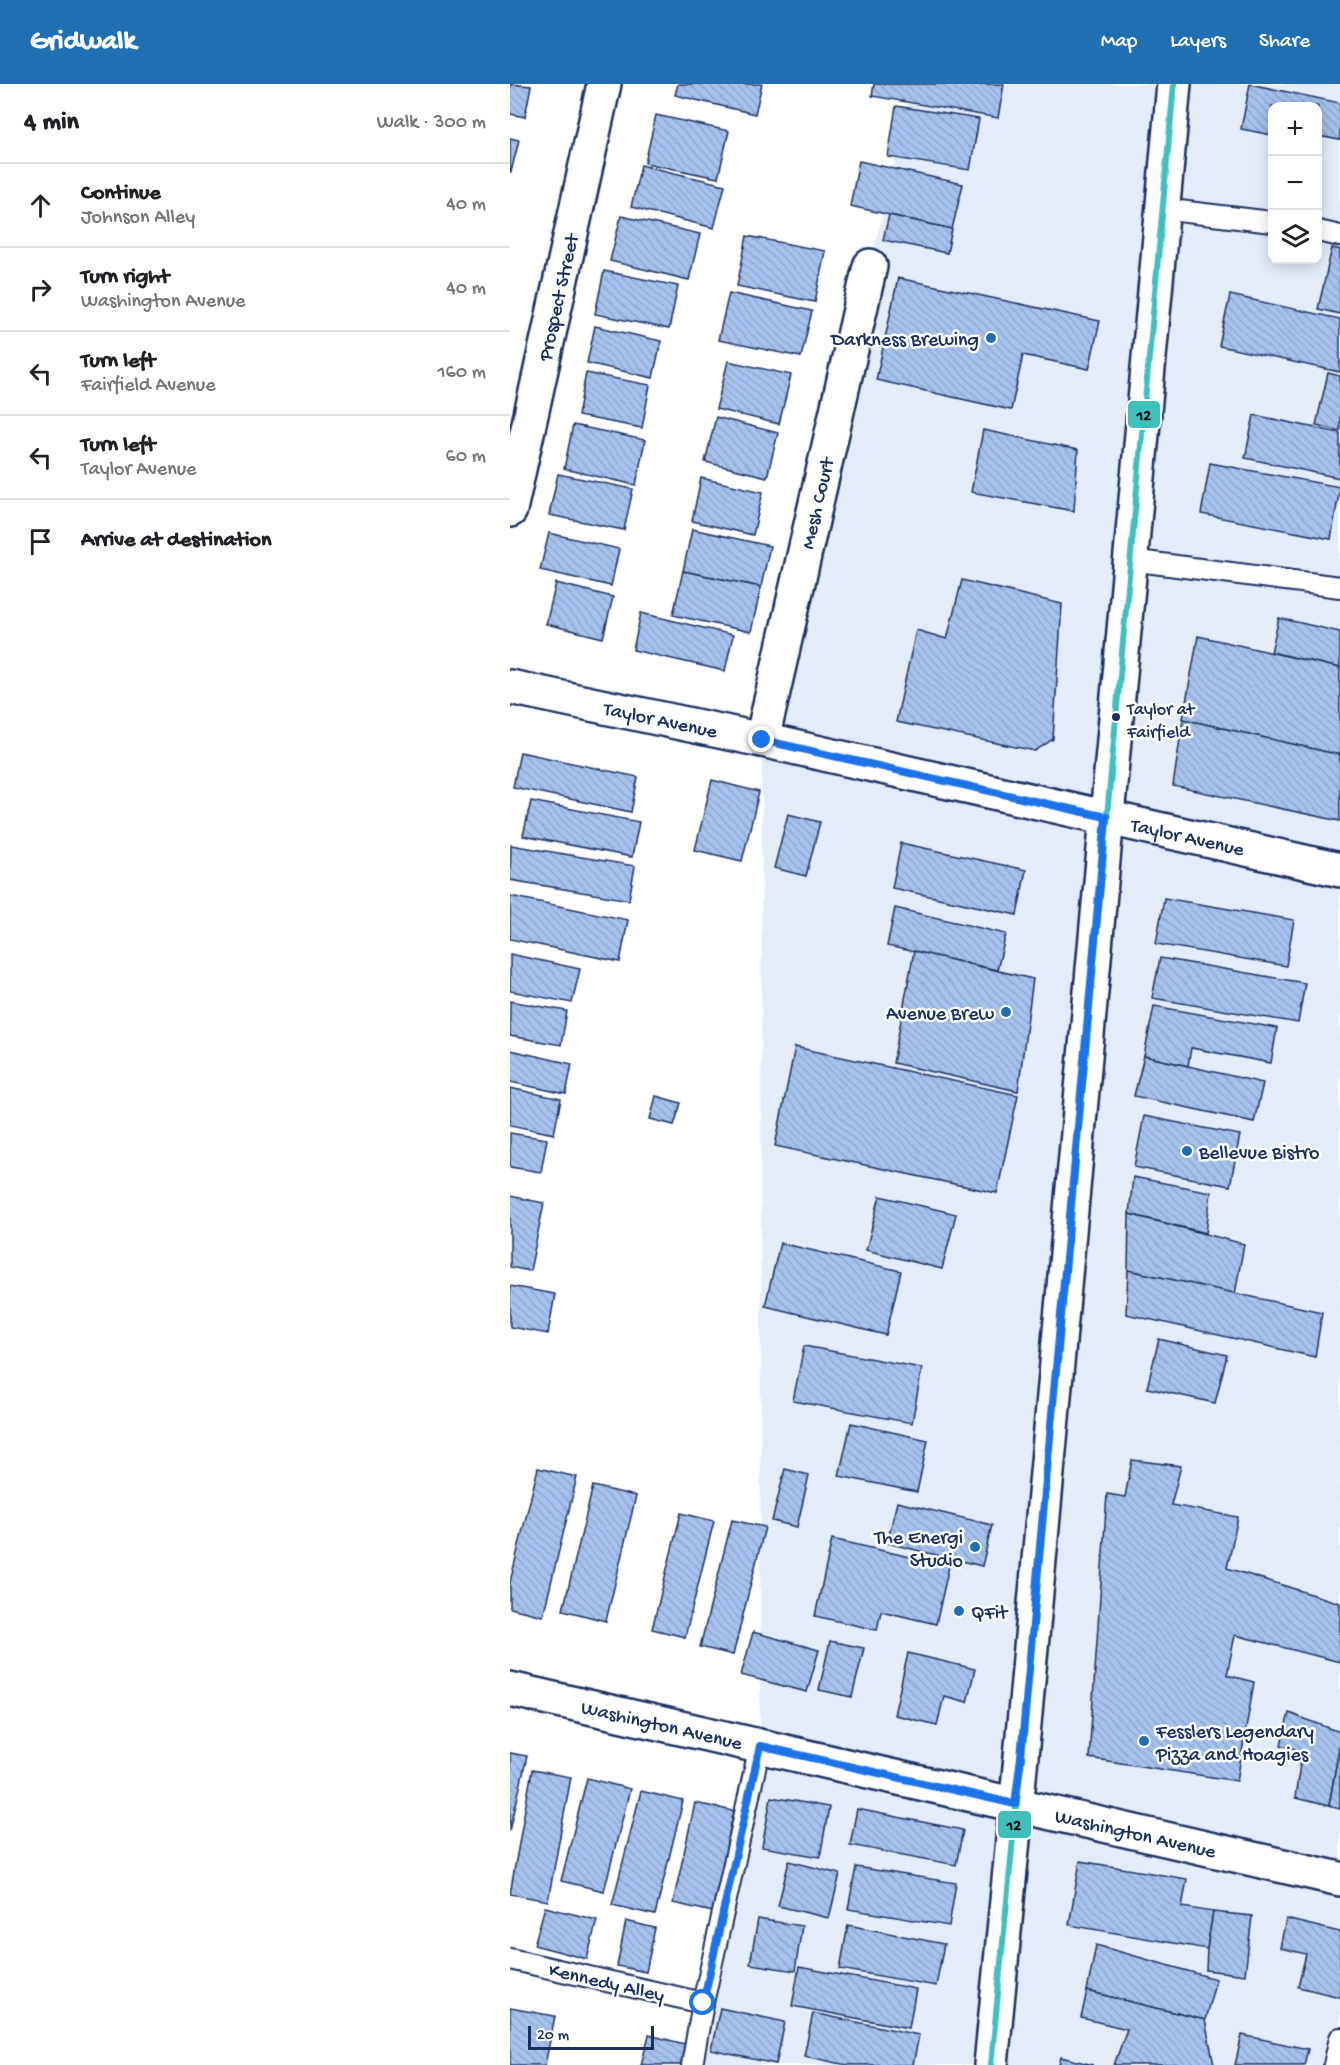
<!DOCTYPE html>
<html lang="en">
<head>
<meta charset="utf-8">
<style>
	:root { --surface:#fff; --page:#f6f6f6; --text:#202124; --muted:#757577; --line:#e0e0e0; --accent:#1f6fb2 }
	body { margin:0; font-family:"Gochi Hand",sans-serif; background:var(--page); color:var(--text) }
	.controls { position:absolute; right:18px; top:18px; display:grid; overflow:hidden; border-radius:12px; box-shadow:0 3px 15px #0003 }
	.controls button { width:54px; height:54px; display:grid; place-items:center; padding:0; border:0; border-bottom:2px solid var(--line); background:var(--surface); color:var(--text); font:30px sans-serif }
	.scale { position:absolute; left:18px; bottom:15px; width:126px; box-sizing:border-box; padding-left:6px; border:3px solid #1b2f5e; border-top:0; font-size:16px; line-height:21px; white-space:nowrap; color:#1b2f5e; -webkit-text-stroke:4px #fff; paint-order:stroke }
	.stop { position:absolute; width:18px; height:18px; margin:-14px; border:4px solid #1a73e8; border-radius:50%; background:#fff }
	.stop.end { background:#1a73e8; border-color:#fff; box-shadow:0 2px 6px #0008 }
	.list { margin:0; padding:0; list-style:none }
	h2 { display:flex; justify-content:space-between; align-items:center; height:78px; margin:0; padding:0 24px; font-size:26px }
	h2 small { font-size:20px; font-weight:400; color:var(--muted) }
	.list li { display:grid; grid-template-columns:39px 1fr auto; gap:18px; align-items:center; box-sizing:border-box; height:84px; padding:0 24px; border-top:2px solid var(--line) }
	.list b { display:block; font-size:22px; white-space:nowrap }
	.list p { margin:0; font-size:20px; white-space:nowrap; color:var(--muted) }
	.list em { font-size:20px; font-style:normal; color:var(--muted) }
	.icon { flex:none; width:33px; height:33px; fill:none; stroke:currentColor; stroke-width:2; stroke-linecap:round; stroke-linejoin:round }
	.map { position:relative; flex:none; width:830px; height:1981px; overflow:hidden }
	header { display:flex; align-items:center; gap:36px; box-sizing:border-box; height:84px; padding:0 30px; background:var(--accent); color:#fff }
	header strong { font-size:28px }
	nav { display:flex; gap:33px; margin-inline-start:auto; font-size:21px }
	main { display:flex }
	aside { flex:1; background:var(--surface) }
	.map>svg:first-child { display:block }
</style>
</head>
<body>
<header>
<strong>Gridwalk</strong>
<nav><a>Map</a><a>Layers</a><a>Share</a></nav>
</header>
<main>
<aside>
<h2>4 min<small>Walk · 300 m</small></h2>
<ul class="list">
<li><svg class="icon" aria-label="ahead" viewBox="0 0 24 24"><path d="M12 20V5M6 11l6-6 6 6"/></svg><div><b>Continue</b><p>Johnson Alley</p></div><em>40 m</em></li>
<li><svg class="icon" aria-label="right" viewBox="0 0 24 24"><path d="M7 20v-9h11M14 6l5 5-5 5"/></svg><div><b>Turn right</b><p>Washington Avenue</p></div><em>40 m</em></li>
<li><svg class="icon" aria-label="left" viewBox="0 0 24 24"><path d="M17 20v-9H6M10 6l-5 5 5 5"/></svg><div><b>Turn left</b><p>Fairfield Avenue</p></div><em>160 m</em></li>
<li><svg class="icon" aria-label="left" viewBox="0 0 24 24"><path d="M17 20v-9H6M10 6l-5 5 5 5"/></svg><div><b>Turn left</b><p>Taylor Avenue</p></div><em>60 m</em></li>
<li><svg class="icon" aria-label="arrive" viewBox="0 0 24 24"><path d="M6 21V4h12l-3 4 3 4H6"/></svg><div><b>Arrive at destination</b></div></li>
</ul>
</aside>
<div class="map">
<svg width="830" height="1981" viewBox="0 0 830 1981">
	<defs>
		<pattern id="building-back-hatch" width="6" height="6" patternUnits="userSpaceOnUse" patternTransform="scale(1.5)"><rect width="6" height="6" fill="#a6c1ed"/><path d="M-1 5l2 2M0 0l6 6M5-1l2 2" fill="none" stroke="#8ea6ce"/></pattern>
	</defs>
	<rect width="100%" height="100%" fill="#fff"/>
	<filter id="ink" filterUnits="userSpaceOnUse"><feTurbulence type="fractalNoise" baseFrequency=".0167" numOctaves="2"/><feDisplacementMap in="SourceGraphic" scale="12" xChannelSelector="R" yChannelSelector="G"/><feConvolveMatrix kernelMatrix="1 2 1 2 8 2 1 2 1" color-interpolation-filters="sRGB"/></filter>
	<g filter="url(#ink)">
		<!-- built -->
		<path fill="#e4ecfa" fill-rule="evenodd" d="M 402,0 L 830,0 L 830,1954 L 824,1981 L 182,1981 L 250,1662 L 252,656 ZM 762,22 L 808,22 L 808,176 L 762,176 Z"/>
		<!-- building -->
		<g fill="url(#building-back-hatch)" stroke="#1b2f5e" stroke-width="1.5">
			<path d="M 0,0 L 21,2 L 15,33 L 0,30 Z"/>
			<path d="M 168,0 L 252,0 L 245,30 L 165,11 Z"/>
			<path d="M 364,0 L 494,0 L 488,34 L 362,12 Z"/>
			<path d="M 740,0 L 830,19 L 830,56 L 808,52 L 808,22 L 762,22 L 762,51 L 731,45 Z"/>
			<path d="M 386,22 L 469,35 L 460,86 L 378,73 Z"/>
			<path d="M 146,31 L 219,47 L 208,94 L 135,79 Z"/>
			<path d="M 0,54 L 9,56 L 1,88 L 0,88 Z"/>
			<path d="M 349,77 L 453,100 L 442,145 L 340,122 Z"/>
			<path d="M 131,81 L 215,101 L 204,144 L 121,123 Z"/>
			<path d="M 379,131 L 442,145 L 437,169 L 373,156 Z"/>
			<path d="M 111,132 L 190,150 L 179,196 L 100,177 Z"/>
			<path d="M 237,152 L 315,167 L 305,218 L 227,202 Z"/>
			<path d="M 822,164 L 830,166 L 830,230 L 808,225 Z"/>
			<path d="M 94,187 L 168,202 L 159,245 L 85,230 Z"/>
			<path d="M 388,194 L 590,237 L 579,285 L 513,271 L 501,326 L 366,296 Z"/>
			<path d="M 219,209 L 302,227 L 291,273 L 208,256 Z"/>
			<path d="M 720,211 L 830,235 L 830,288 L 709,262 Z"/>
			<path d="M 85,242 L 151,257 L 143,294 L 77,279 Z"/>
			<path d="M 218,277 L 281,291 L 269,340 L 206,325 Z"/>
			<path d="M 76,289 L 140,301 L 132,344 L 68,332 Z"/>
			<path d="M 818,289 L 830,292 L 830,347 L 806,341 Z"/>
			<path d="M 744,331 L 830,349 L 830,394 L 735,374 Z"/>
			<path d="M 206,333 L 268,349 L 257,393 L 195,378 Z"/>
			<path d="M 63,341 L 135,356 L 126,401 L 54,385 Z"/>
			<path d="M 473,346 L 568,366 L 564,427 L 461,408 Z"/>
			<path d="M 700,379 L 830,403 L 821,455 L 691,430 Z"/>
			<path d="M 48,390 L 123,405 L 114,446 L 39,431 Z"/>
			<path d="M 191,394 L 253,408 L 243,451 L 182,437 Z"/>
			<path d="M 182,445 L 260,462 L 251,503 L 173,487 Z"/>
			<path d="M 39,449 L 109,465 L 101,502 L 30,486 Z"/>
			<path d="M 173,487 L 251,503 L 241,548 L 163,531 Z"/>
			<path d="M 452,496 L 552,520 L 543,655 L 525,667 L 386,638 L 406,546 L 437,555 Z"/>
			<path d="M 46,499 L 103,513 L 93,554 L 36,540 Z"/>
			<path d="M 131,529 L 223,551 L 215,587 L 123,566 Z"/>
			<path d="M 769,534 L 830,548 L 830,584 L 761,568 Z"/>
			<path d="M 688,552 L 830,584 L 830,671 L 673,635 Z"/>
			<path d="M 673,635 L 830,671 L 830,737 L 663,702 Z"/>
			<path d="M 10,668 L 128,693 L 121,728 L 3,703 Z"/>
			<path d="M 202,696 L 249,708 L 232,777 L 185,766 Z"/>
			<path d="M 21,717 L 129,738 L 122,773 L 13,752 Z"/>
			<path d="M 278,730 L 310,738 L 296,792 L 264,784 Z"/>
			<path d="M 391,759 L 516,786 L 507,831 L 382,804 Z"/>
			<path d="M 1,761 L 125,782 L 119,816 L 0,796 Z"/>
			<path d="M 0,812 L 118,836 L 110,878 L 0,855 Z"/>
			<path d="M 654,814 L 784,836 L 776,882 L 646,860 Z"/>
			<path d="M 385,824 L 496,850 L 487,886 L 377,862 Z"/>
			<path d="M 404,867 L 523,895 L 508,1007 L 383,979 Z"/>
			<path d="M 0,870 L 70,885 L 62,919 L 0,907 Z"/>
			<path d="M 650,874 L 795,899 L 788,939 L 642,914 Z"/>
			<path d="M 0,917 L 57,927 L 51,961 L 0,952 Z"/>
			<path d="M 644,922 L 767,944 L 761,979 L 681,964 L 678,982 L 634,972 Z"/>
			<path d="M 285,963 L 508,1011 L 487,1109 L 265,1062 Z"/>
			<path d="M 0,966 L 62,980 L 56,1010 L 0,998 Z"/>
			<path d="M 634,972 L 753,999 L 744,1038 L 624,1012 Z"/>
			<path d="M 0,1004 L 51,1015 L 44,1050 L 0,1041 Z"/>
			<path d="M 146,1012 L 171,1019 L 164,1041 L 140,1035 Z"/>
			<path d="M 634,1032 L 730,1051 L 720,1102 L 624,1083 Z"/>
			<path d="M 0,1049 L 37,1055 L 31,1088 L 0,1083 Z"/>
			<path d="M 623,1093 L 701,1108 L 696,1149 L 619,1130 Z"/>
			<path d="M 0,1112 L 34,1119 L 20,1187 L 0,1183 Z"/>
			<path d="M 370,1112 L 446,1130 L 432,1185 L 356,1166 Z"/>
			<path d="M 619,1130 L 734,1160 L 725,1210 L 618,1186 Z"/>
			<path d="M 270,1159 L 391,1187 L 376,1251 L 255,1222 Z"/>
			<path d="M 618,1186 L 812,1228 L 805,1273 L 616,1230 Z"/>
			<path d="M 0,1202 L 45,1210 L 38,1250 L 0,1243 Z"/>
			<path d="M 649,1255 L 717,1271 L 705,1319 L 637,1304 Z"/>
			<path d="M 294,1262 L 412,1284 L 402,1339 L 283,1317 Z"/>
			<path d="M 341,1339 L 418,1356 L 407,1408 L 329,1392 Z"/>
			<path d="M 622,1376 L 671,1382 L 661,1421 L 728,1433 L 717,1484 L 830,1519 L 830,1578 L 725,1551 L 717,1591 L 744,1598 L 727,1697 L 579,1674 L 597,1410 L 615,1413 Z"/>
			<path d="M 28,1384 L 67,1393 L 33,1532 L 0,1524 L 0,1498 Z"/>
			<path d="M 275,1385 L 299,1391 L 287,1443 L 262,1437 Z"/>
			<path d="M 83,1402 L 126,1412 L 96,1537 L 53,1526 Z"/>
			<path d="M 387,1418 L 482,1441 L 472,1482 L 377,1459 Z"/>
			<path d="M 171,1429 L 204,1437 L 175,1553 L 142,1545 Z"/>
			<path d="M 222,1436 L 255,1443 L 223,1571 L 190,1563 Z"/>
			<path d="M 322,1455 L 439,1482 L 426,1540 L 371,1527 L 367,1546 L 305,1532 Z"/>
			<path d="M 243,1548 L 309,1566 L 297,1608 L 231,1591 Z"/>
			<path d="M 320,1557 L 354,1564 L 342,1613 L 309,1606 Z"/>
			<path d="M 398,1569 L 465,1585 L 457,1618 L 434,1612 L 427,1641 L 384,1631 Z"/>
			<path d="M 779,1629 L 830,1648 L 830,1659 L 819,1722 L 785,1714 L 792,1667 L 771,1661 Z"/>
			<path d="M 830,1659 L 830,1725 L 819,1722 Z"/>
			<path d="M 0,1669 L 17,1672 L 0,1747 Z"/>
			<path d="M 22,1686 L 61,1693 L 38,1817 L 0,1810 Z"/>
			<path d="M 77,1694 L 120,1705 L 94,1807 L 51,1797 Z"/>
			<path d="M 131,1707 L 173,1717 L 145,1831 L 102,1821 Z"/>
			<path d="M 261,1713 L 319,1723 L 310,1773 L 252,1763 Z"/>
			<path d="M 185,1719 L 224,1727 L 203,1828 L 163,1819 Z"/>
			<path d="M 347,1725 L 453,1746 L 446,1781 L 340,1761 Z"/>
			<path d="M 279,1777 L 330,1790 L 319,1834 L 268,1822 Z"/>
			<path d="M 570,1777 L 677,1795 L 672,1823 L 703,1828 L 697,1865 L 559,1841 Z"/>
			<path d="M 346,1783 L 446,1799 L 439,1842 L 338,1825 Z"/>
			<path d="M 35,1823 L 87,1836 L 77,1875 L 24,1861 Z"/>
			<path d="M 703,1828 L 742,1832 L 735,1891 L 696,1886 L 697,1865 Z"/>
			<path d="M 248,1835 L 292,1842 L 285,1887 L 240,1880 Z"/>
			<path d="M 776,1835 L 830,1848 L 830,1913 L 788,1903 L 796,1870 L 770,1864 Z"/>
			<path d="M 116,1837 L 145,1844 L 136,1888 L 107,1882 Z"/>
			<path d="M 338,1841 L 434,1860 L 426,1902 L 330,1885 Z"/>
			<path d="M 586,1861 L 706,1895 L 695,1936 L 577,1907 Z"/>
			<path d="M 289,1883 L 406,1905 L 399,1944 L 282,1922 Z"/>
			<path d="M 577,1907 L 695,1936 L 704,1981 L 604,1981 L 617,1945 L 571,1934 Z"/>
			<path d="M 0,1924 L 45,1932 L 35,1981 L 0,1981 Z"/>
			<path d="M 210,1924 L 275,1938 L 266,1980 L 201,1966 Z"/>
			<path d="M 303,1929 L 409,1951 L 403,1981 L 337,1981 L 294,1972 Z"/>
			<path d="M 139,1951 L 179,1961 L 174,1981 L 131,1981 Z"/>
			<path d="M 732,1951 L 798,1965 L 794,1981 L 725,1981 Z"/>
			<path d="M 551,1973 L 583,1981 L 549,1981 Z"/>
		</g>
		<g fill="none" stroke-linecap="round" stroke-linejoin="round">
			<defs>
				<g id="service">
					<path d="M 652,125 L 762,138"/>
					<path d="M 808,147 L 830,152"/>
					<path d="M 620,476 L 830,503"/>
					<path d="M 0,1875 L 193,1919"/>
					<path d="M 182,1981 L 193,1919 L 250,1662"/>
					<path d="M 824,1981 L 830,1954"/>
				</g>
				<g id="minor">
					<path id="s1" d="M 0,426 L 94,0"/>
					<path id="s2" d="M 252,656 L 360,182"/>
					<path id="s3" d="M 0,1605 L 830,1795"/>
				</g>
				<g id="tertiary">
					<path id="s4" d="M 0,603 L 252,656 L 830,786"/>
				</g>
				<path id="secondary" d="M 481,1981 L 511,1673 L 664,0"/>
			</defs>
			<!-- service casing -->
			<use href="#service" stroke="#1b2f5e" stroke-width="24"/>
			<!-- minor casing -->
			<use href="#minor" stroke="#1b2f5e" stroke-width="38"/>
			<!-- tertiary casing -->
			<use href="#tertiary" stroke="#1b2f5e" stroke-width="38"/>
			<!-- secondary casing -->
			<use href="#secondary" stroke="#1b2f5e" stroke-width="38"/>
			<!-- service -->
			<use href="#service" stroke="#fff" stroke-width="20"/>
			<!-- minor -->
			<use href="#minor" stroke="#fff" stroke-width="33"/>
			<!-- tertiary -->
			<use href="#tertiary" stroke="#fff" stroke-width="33"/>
			<!-- secondary -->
			<use href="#secondary" stroke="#fff" stroke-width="33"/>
			<defs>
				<path id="bus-1" d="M 481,1981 L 511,1673 L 664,0"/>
			</defs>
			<!-- bus-1 casing -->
			<use href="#bus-1" stroke="#fff" stroke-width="10"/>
			<!-- bus-1 -->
			<use href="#bus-1" stroke="#40c0bc" stroke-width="6"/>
		</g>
	</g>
	<g fill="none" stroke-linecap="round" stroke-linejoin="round" filter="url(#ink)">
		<!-- route -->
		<path stroke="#1a73e8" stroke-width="8" d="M 193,1919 L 250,1662 L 505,1720 L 511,1673 L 596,733 L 252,656"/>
	</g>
	<!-- markers -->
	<g fill="#1f6fb2" stroke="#fff" stroke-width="2">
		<circle cx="481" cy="254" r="6"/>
		<circle cx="496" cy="928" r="6"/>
		<circle cx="677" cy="1067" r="6"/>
		<circle cx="465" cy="1463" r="6"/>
		<circle cx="449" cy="1527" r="6"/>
		<circle cx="634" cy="1657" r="6"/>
	</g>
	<circle fill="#1b2f5e" stroke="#fff" stroke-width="2" cx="606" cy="633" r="5"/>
	<g text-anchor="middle" stroke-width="5" stroke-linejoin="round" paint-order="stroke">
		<!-- bus labels -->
		<g font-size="18" fill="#1b2f5e" stroke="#fff" text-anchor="start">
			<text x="617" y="630">Taylor at<tspan x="617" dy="23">Fairfield</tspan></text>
		</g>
		<!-- street labels -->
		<g font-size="20" fill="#1b2f5e" stroke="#fff">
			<text dy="7" stroke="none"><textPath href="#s1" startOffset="218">Prospect Street</textPath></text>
			<text dy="7" stroke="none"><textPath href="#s2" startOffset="243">Mesh Court</textPath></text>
			<text dy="7" stroke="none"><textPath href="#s4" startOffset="154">Taylor Avenue</textPath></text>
			<text dy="7" stroke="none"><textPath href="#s4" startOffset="694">Taylor Avenue</textPath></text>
			<text dy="7" stroke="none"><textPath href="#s3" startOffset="156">Washington Avenue</textPath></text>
			<text dy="7" stroke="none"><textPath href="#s3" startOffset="642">Washington Avenue</textPath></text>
			<text transform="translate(97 1897) rotate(13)" y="7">Kennedy Alley</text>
		</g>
		<!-- poi labels -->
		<g font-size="20" fill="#1b2f5e" stroke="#fff" text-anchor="end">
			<text x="469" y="261">Darkness Brewing</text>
			<text x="484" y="935">Avenue Brew</text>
			<text x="689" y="1074" text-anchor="start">Bellevue Bistro</text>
			<text x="453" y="1459">The Energi<tspan x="453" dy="23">Studio</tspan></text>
			<text x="461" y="1534" text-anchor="start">QFit</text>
			<text x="646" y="1653" text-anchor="start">Fesslers Legendary<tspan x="646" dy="23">Pizza and Hoagies</tspan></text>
		</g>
	</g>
	<g stroke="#fff" stroke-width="2">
		<rect x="617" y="316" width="34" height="29" rx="6" fill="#40c0bc"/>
		<rect x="487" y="1726" width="35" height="29" rx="6" fill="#40c0bc"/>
	</g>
	<g font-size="16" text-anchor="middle" font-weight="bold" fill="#111">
		<text x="634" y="336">12</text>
		<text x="504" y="1746">12</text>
	</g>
</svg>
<div class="controls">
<button>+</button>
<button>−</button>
<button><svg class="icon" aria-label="layers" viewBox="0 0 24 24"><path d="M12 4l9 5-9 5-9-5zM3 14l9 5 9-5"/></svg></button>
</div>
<div class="scale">20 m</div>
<div class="stop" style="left:193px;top:1919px"></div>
<div class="stop end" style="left:252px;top:656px"></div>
</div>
</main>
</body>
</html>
